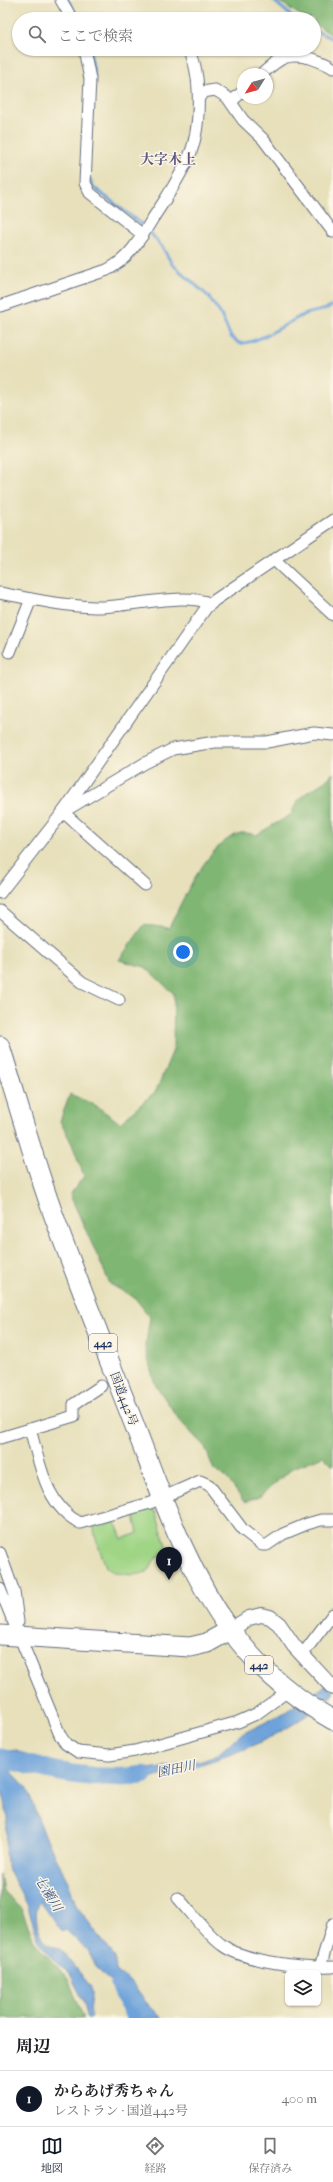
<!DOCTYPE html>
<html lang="ja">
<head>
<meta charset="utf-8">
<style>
	:root { --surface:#fff; --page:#f2f2f2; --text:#202124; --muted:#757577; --line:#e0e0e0; --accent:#111827 }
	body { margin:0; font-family:"IM FELL French Canon","Noto Serif JP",serif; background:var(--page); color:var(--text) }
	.controls { position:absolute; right:12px; bottom:12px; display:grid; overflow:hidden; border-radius:6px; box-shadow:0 1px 3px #0004 }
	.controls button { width:36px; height:36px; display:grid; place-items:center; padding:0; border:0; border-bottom:1px solid var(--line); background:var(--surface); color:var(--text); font:20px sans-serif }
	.compass { position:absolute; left:237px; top:68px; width:36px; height:36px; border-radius:50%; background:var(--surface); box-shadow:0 1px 3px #0004; rotate:233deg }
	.you { position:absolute; left:183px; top:952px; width:14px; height:14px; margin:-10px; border:3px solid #fff; border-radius:50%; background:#1a73e8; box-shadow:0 0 0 6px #1a73e833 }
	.badge { display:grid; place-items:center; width:26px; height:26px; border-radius:50%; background:var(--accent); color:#fff; font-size:13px; font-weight:700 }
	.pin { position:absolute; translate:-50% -33px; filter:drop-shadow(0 1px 2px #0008) }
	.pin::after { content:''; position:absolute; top:21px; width:14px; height:12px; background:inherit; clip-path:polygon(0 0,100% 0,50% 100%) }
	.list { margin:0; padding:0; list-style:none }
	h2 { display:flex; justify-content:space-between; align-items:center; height:52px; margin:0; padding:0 16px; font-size:17px }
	h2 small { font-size:13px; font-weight:400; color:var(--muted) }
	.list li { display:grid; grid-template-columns:26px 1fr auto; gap:12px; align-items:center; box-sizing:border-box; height:56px; padding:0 16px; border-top:1px solid var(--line) }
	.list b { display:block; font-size:15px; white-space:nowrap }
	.list p { margin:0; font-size:13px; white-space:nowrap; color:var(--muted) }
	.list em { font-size:13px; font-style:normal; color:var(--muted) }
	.icon { flex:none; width:22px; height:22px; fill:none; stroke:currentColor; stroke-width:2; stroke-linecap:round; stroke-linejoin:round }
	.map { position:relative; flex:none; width:333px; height:2018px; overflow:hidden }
	.search { position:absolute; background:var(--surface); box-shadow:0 1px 3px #0004; left:12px; right:12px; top:12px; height:44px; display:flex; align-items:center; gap:10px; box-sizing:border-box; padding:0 14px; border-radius:22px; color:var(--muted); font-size:15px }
	.sheet { height:108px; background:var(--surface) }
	nav { display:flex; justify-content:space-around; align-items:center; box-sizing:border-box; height:56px; border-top:1px solid var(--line); background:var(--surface); font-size:11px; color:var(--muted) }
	nav a { display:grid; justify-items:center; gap:2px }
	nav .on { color:var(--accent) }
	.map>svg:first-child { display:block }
</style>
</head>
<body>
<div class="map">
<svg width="333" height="2018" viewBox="0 0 333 2018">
	<rect width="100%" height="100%" fill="#fcf5e5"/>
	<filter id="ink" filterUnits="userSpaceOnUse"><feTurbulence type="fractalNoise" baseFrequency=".025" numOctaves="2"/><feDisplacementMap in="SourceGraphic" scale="8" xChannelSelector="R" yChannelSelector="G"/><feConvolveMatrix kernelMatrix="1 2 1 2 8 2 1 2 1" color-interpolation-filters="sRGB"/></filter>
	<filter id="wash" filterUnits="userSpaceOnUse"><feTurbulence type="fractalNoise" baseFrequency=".012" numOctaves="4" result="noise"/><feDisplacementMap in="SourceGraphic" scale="16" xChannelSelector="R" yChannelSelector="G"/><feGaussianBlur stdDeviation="0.9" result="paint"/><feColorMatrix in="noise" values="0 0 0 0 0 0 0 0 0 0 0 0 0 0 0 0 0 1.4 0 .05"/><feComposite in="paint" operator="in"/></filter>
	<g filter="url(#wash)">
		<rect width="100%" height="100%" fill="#e7e0bb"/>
		<!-- green -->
		<path fill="#a0d586" stroke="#5e8272" d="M 148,1509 L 153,1509 L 156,1513 L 167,1548 C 164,1552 161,1554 158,1557 C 153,1560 151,1568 146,1572 C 136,1577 113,1575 106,1567 C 102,1554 91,1534 95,1522 L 111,1519 L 117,1526 L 122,1539 L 138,1533 L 134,1516 L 137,1513 Z"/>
		<!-- forest -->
		<g fill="#80b673" stroke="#4e7268">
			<path d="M 276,0 L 333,0 L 333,36 L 314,23 L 314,19 C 300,19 288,5 276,0 Z"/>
			<path d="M 333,773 L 333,1466 L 323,1456 L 293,1468 L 259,1497 L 244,1502 L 227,1478 L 214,1470 L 205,1447 L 180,1421 L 155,1384 L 145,1349 L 150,1317 L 135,1298 L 110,1284 L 70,1195 L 84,1176 L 72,1144 L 60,1121 L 70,1094 L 95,1105 L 120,1123 L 156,1091 L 173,1050 L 174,994 L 145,967 L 119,960 L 144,925 L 169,928 C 182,901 209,840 241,833 C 245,832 251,834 256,835 L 292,814 C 297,790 320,790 333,773 Z"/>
			<path d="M 0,1874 L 3,1891 L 22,1910 L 34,1941 L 68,1979 L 84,2018 L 0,2018 Z"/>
		</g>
		<!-- water -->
		<path fill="#6da2da" stroke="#44689c" d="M 333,1681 L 333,1694 C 286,1737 230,1758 168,1773 C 155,1776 140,1782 126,1781 C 119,1781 114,1774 107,1773 C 93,1773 79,1778 65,1778 C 42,1776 24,1747 1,1760 L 26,1787 L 44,1833 L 69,1884 L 76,1905 L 115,1958 L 115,1967 L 117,1972 L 130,1981 L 145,2001 L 162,2018 L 142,2018 L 139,2016 L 125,2002 L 111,1981 L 97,1969 L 89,1952 L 66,1930 L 62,1932 L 40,1901 C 33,1911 37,1932 45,1941 C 50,1946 59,1947 63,1952 C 72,1963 82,1975 90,1986 C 96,1995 87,2006 92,2018 L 88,2018 L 83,2000 L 70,1974 L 51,1957 L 38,1939 L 27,1904 L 9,1871 L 6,1857 L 7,1818 L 5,1801 L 0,1788 L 0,1752 L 17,1750 L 45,1765 L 63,1771 L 76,1772 L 143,1770 L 202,1760 L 218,1754 L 240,1735 L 282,1714 Z"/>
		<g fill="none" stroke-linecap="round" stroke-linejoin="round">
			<!-- stream -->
			<g stroke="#6da2da" stroke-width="3">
				<path d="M 68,0 L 79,19"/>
				<path d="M 273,0 L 295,19"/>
				<path d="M 314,30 L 333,39"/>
				<path d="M 90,51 L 95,77"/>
				<path d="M 90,179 L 93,187 L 145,227"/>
				<path d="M 149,231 L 163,248 L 172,264 L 208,296 L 220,313 L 231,337 L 239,343 C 256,345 285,324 301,316 C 310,311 328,311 333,305"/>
			</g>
			<!-- river -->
			<g stroke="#6da2da" stroke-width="19">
				<path d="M 0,1758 C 46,1769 95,1783 143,1775"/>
				<path d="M 120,1985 L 136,2018"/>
			</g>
		</g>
	</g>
	<g filter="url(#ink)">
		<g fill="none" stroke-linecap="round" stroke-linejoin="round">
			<defs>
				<g id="minor">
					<path d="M 61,0 L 72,19"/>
					<path d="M 84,49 L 90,79 L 85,183 L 90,193 L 143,235"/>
					<path d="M 262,74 C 279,59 286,52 310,58 C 318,61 326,63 333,68"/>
					<path d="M 199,98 L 203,92 L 215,90 L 227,97 L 243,120 L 263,139 L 333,232"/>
					<path d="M 231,102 L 243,91"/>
					<path d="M 0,306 L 107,270 C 129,259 141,238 153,218 C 166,199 179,178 189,157 C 201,129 202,76 189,49"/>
					<path d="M 274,560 L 333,615"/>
					<path d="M 0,593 C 31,599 63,606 95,607 C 126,608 183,591 211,604"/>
					<path d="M 10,652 L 31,599"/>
					<path d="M 145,885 L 63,812 L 145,763 L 173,749 L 215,742 L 267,742 L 314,733 L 333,735"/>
					<path d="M 0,893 L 63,812 L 206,608 L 215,600 L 333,520"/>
					<path d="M 0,911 L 82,982 L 119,1000"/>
					<path d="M 30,1429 C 40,1463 45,1505 80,1523 L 150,1503 L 200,1481 L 209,1485 L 243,1530 L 262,1545 L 267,1545 L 283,1534 L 307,1524 L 321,1520 L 333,1520"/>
					<path d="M 0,1438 L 74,1416 L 74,1404 L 101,1386"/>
					<path d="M 0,1553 L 14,1592 L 18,1622"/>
					<path d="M 0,1589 L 60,1735 L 66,1744 L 78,1752 L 109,1755 L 135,1751 L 238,1722 L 256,1714 L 288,1691"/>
					<path d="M 302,1655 L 333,1614"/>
					<path d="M 178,1898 C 191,1912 207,1934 222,1945 C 244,1962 306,1968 333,1967"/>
					<path d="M 320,1967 L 333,1924"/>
				</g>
				<path id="tertiary" d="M 230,1630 L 249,1618 L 261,1615 L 270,1617 L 279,1624 L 294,1646 L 333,1688"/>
				<g id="trunk">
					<path d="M 0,1046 C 17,1100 32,1154 51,1208 C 77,1280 106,1352 134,1424 C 161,1493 185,1568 230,1629 C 257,1667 292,1697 333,1720"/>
					<path d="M 0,1635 L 190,1647 L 207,1643 L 230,1630"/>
				</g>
			</defs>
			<!-- minor casing -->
			<use href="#minor" stroke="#626d7f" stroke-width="13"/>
			<!-- tertiary casing -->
			<use href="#tertiary" stroke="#626d7f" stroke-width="16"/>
			<!-- trunk casing -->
			<use href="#trunk" stroke="#626d7f" stroke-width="21"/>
			<!-- minor -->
			<use href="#minor" stroke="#fff" stroke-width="11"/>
			<!-- tertiary -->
			<use href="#tertiary" stroke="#fff" stroke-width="14"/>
			<!-- trunk -->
			<use href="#trunk" stroke="#fff" stroke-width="19"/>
		</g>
	</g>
	<g text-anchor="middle" stroke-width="3" stroke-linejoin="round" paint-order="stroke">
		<!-- shield labels -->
		<g fill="#fcf5e5" stroke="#5e6a86" stroke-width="1">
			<rect x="89" y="1334" width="28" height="18" rx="3"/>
			<rect x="245" y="1656" width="28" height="18" rx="3"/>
		</g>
		<g font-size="11" font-weight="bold" fill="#1b2f5e">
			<text x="103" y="1347">442</text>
			<text x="259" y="1669">442</text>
		</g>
		<!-- street labels -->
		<g font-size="12" fill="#1b2f5e" stroke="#fcf5e5">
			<text transform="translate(124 1399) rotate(69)" y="4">国道442号</text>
		</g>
		<!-- water labels -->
		<g font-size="13" font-style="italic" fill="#385789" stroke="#fcf5e5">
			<text transform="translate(176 1768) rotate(-11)" y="5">園田川</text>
			<text transform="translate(49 1893) rotate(58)" y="5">七瀬川</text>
		</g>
		<!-- quarter labels -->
		<g font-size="14" font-weight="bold" fill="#5d5881" stroke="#fcf5e5">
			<text x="168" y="164">大字木上</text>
		</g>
	</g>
</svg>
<div class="controls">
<button><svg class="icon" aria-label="layers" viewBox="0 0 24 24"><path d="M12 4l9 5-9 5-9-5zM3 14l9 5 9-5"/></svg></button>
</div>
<svg class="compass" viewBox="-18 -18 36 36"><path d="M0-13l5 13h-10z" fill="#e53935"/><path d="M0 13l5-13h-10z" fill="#757577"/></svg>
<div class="you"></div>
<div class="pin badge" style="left:169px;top:1580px">1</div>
<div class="search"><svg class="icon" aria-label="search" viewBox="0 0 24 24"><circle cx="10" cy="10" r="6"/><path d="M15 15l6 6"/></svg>ここで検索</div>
</div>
<section class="sheet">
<h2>周辺<small></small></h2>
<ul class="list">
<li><span class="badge">1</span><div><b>からあげ秀ちゃん</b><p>レストラン · 国道442号</p></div><em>400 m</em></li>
</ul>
</section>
<nav>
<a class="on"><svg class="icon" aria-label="map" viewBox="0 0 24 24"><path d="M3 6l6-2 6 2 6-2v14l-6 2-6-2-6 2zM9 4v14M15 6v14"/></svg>地図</a>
<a><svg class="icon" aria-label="directions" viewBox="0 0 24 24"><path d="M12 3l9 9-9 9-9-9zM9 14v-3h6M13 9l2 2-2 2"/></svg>経路</a>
<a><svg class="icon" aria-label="saved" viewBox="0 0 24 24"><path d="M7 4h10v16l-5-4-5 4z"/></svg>保存済み</a>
</nav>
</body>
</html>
